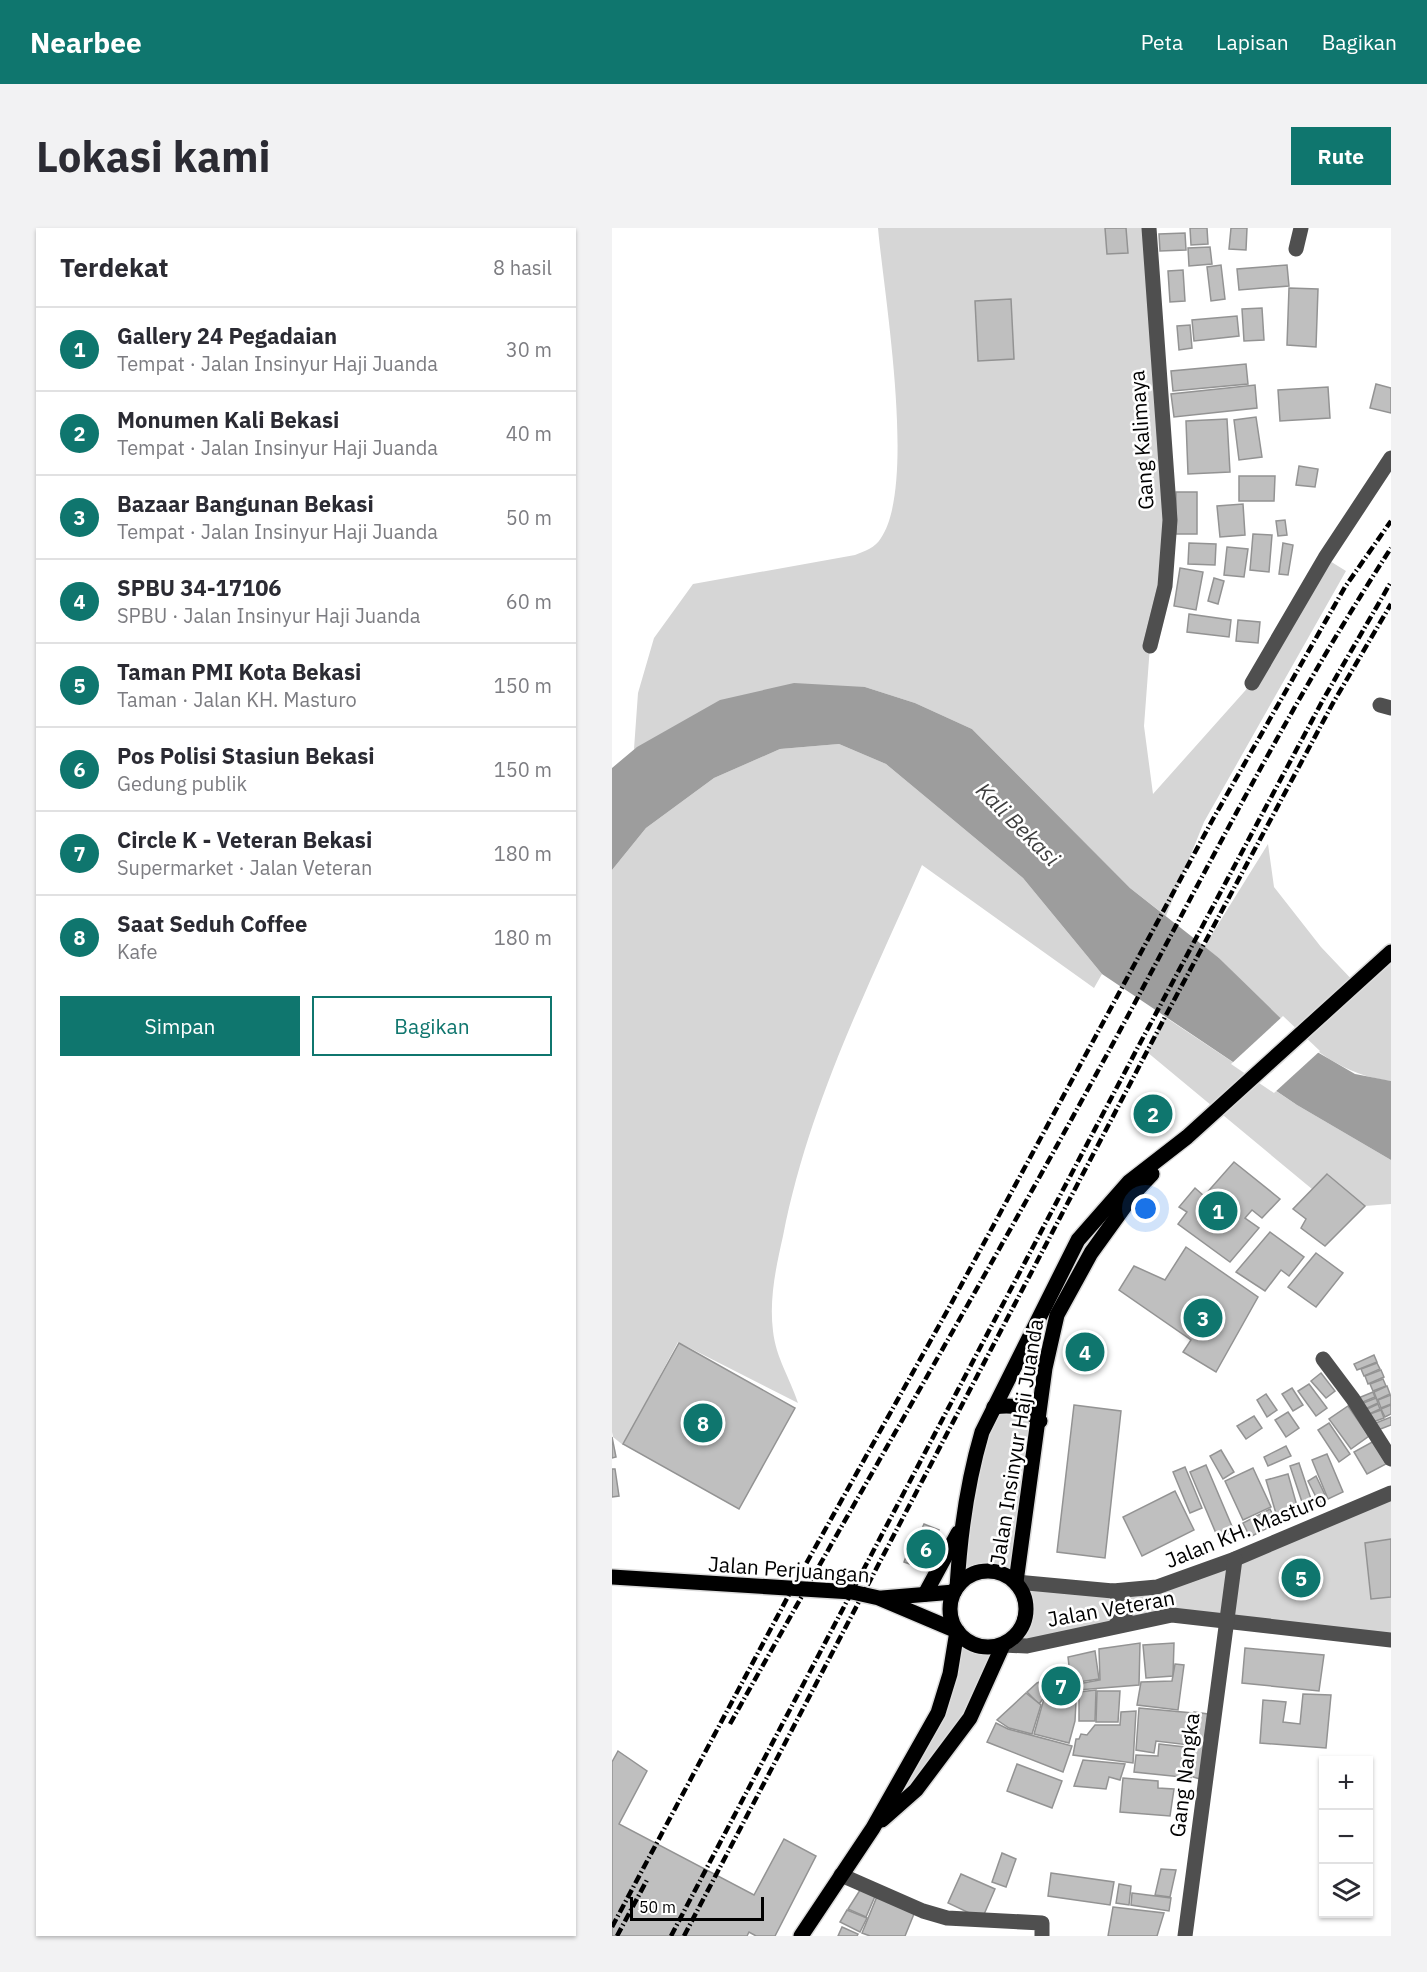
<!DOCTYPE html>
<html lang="id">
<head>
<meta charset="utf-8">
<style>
	:root { --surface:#fff; --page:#f2f2f3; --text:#2b2b33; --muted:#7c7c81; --line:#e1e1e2; --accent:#0f766e }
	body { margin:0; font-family:"IBM Plex Sans",sans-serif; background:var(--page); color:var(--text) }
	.controls { position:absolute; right:18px; bottom:18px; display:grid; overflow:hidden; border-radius:0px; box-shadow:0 2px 4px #0004 }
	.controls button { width:54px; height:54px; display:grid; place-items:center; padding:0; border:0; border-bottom:2px solid var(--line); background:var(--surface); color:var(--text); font:30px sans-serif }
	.scale { position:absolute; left:18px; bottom:15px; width:134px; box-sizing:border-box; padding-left:6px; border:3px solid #000; border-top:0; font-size:16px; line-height:21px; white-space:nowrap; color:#000; -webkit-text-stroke:4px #fff; paint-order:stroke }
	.you { position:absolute; left:534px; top:981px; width:21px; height:21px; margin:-15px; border:4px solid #fff; border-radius:50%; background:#1a73e8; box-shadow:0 0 0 9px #1a73e833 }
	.badge { display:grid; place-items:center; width:39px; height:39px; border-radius:50%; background:var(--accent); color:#fff; font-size:20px; font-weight:700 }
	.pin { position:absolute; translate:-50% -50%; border:3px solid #fff; box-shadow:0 2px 6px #0006 }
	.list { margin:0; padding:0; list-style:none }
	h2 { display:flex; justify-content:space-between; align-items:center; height:78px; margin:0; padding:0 24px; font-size:26px }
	h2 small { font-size:20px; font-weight:400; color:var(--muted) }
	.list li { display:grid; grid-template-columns:39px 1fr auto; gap:18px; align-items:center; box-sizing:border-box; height:84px; padding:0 24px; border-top:2px solid var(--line) }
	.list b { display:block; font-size:22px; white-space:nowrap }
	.list p { margin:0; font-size:20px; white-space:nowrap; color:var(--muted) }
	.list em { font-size:20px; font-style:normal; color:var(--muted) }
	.actions { display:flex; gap:12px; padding:18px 24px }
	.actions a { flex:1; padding:14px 0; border:2px solid var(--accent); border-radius:0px; text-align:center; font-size:21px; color:var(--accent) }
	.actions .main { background:var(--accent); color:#fff }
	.icon { flex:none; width:33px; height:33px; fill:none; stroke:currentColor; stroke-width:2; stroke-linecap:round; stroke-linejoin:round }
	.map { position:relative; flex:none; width:779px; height:1708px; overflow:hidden; border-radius:0px }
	header { display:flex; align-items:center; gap:36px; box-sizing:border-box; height:84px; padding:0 30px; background:var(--accent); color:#fff }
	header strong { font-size:28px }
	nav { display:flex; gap:33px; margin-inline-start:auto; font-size:21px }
	.intro { display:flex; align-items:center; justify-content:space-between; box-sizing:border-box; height:144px; padding:0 36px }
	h1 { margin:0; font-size:42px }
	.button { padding:15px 27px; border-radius:0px; background:var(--accent); color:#fff; font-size:21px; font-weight:700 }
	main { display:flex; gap:36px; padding:0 36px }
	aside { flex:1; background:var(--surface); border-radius:0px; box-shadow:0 2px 4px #0004 }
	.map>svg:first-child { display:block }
</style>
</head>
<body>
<header>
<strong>Nearbee</strong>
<nav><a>Peta</a><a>Lapisan</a><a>Bagikan</a></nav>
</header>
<div class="intro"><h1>Lokasi kami</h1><a class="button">Rute</a></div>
<main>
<aside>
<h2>Terdekat<small>8 hasil</small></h2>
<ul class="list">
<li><span class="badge">1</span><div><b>Gallery 24 Pegadaian</b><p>Tempat · Jalan Insinyur Haji Juanda</p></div><em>30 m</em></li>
<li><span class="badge">2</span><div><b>Monumen Kali Bekasi</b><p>Tempat · Jalan Insinyur Haji Juanda</p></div><em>40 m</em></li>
<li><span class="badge">3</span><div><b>Bazaar Bangunan Bekasi</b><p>Tempat · Jalan Insinyur Haji Juanda</p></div><em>50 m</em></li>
<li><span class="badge">4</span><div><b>SPBU 34-17106</b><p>SPBU · Jalan Insinyur Haji Juanda</p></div><em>60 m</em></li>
<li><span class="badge">5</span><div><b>Taman PMI Kota Bekasi</b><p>Taman · Jalan KH. Masturo</p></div><em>150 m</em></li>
<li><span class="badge">6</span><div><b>Pos Polisi Stasiun Bekasi</b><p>Gedung publik</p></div><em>150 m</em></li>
<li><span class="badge">7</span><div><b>Circle K - Veteran Bekasi</b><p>Supermarket · Jalan Veteran</p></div><em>180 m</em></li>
<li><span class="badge">8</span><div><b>Saat Seduh Coffee</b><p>Kafe</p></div><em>180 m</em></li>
</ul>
<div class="actions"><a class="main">Simpan</a><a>Bagikan</a></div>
</aside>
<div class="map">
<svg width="779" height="1708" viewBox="0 0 779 1708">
	<rect width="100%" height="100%" fill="#fff"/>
	<!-- green -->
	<g fill="#d6d6d6">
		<path d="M 266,0 L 537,0 L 558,292 L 538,418 L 532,498 L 541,566 L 640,455 L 713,330 L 734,343 L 592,594 L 554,688 L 518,660 L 360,501 L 303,475 L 253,459 L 22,521 L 26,465 L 42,410 L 81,356 L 243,327 C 253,323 263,320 269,310 C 305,257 272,67 266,0 Z"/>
		<path d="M 227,516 L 274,536 L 411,650 L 490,746 L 482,760 L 310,637 C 256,760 197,875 171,1008 C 164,1039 157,1071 161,1103 C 164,1130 178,1150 186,1175 L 66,1114 L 11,1217 L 1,1209 L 0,1204 L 0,642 L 34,600 L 102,550 L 168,521 Z"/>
		<path d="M 656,616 L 662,659 L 709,719 L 744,756 L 779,724 L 779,853 C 706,845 657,778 607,730 L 592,719 Z"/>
		<path d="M 553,789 L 685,877 L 779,932 L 779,976 L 753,978 L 716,946 L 700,961 L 535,824 Z"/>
		<path d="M 382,1179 L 428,1193 L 404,1354 L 528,1363 L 779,1265 L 779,1311 L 753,1315 L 759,1371 L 779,1369 L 779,1412 L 560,1387 L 391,1417 L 358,1490 L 261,1600 L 295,1539 L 350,1409 C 359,1418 372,1422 384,1419 C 442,1405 407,1313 351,1353 L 349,1299 Z"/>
	</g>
	<!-- water -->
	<path fill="#9d9d9d" d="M 182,455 L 253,459 L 303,475 L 360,501 L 518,660 L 607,730 L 700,821 L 743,846 L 779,853 L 779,932 L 685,877 L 490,746 L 411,650 L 274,536 L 227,516 L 168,521 L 102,550 L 34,600 L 0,642 L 0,540 L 25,519 L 108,472 Z"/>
	<!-- pier -->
	<path fill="#fff" d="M 671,788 L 708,823 L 662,865 L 619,836 Z"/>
	<!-- building -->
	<g fill="#bfbfbf" stroke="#939393" stroke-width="1.5">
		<path d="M 493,0 L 514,0 L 516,25 L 495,26 Z"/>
		<path d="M 578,0 L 595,0 L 596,16 L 579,17 Z"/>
		<path d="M 619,0 L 635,0 L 634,22 L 617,21 Z"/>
		<path d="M 573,5 L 574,22 L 548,23 L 547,6 Z"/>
		<path d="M 598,19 L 600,36 L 577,38 L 576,20 Z"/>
		<path d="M 609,37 L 613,71 L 599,73 L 595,39 Z"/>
		<path d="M 675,37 L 677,58 L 627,62 L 625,41 Z"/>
		<path d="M 571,42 L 573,73 L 558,74 L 556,43 Z"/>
		<path d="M 677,60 L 706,61 L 704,119 L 675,117 Z"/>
		<path d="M 399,71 L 402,131 L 366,133 L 363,73 Z"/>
		<path d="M 650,80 L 652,112 L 632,113 L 630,81 Z"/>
		<path d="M 625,88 L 627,108 L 582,113 L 580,92 Z"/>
		<path d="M 578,97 L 580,120 L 567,122 L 565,98 Z"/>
		<path d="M 634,136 L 636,156 L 561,163 L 559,143 Z"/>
		<path d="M 764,156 L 779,160 L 779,185 L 758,180 Z"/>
		<path d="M 643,157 L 645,180 L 562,189 L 559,166 Z"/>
		<path d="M 716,159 L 718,190 L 668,193 L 666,162 Z"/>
		<path d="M 644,189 L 650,229 L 627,232 L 622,192 Z"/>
		<path d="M 615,191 L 618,244 L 576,246 L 574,193 Z"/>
		<path d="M 687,238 L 706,241 L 703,259 L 684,257 Z"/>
		<path d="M 627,248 L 663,248 L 662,273 L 627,273 Z"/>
		<rect x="564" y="264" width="21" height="42"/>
		<path d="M 631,276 L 633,307 L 608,309 L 605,278 Z"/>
		<path d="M 673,292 L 675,307 L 666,308 L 664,293 Z"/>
		<path d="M 641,306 L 660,307 L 657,344 L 638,342 Z"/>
		<path d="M 577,315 L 604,316 L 603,337 L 576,336 Z"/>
		<path d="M 671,315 L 681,317 L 676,347 L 667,346 Z"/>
		<path d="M 615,319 L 636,321 L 632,349 L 612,347 Z"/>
		<path d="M 568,340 L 591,344 L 584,382 L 562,378 Z"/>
		<path d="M 602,350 L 612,353 L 606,376 L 596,373 Z"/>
		<path d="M 577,386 L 619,392 L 617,409 L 575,404 Z"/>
		<path d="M 626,392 L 648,394 L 646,415 L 624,413 Z"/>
		<path d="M 622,934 L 668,971 L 650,990 L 640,982 L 633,990 L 647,1000 L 618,1034 L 566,996 L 575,984 L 567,979 L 583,960 L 592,968 Z"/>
		<path d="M 715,946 L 753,978 L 713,1018 L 689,1000 L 694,991 L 681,981 Z"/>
		<path d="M 658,1004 L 692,1029 L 677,1048 L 669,1042 L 653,1063 L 624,1044 Z"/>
		<path d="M 574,1019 L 646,1069 L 604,1144 L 571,1124 L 579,1112 L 507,1062 L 522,1038 L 553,1052 Z"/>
		<path d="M 704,1025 L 731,1045 L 704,1079 L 676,1059 Z"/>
		<path d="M 67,1115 L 183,1180 L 127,1281 L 11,1216 Z"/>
		<path d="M 762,1127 L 765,1134 L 745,1142 L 742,1136 Z"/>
		<path d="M 765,1135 L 768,1141 L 752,1148 L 749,1141 Z"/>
		<path d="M 769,1142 L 772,1149 L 756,1156 L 753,1148 Z"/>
		<path d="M 709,1145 L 723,1163 L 714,1170 L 699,1153 Z"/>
		<path d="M 771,1151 L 774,1158 L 761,1163 L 758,1156 Z"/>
		<path d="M 697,1156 L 715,1180 L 704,1188 L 686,1163 Z"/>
		<path d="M 775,1158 L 778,1166 L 765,1172 L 762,1164 Z"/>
		<path d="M 680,1160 L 691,1177 L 681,1183 L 670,1166 Z"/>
		<path d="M 761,1164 L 763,1169 L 746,1176 L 744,1171 Z"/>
		<path d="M 654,1166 L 665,1182 L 655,1189 L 645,1172 Z"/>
		<path d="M 779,1167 L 779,1176 L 769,1180 L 766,1172 Z"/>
		<path d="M 764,1170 L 766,1175 L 751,1182 L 749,1176 Z"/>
		<path d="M 766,1176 L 768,1181 L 755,1187 L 753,1182 Z"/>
		<path d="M 462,1177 L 509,1183 L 493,1330 L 445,1324 Z"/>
		<path d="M 779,1177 L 779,1186 L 773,1189 L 769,1181 Z"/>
		<path d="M 736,1178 L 757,1208 L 739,1221 L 717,1191 Z"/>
		<path d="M 769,1182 L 772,1190 L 761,1194 L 758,1186 Z"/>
		<path d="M 676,1184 L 687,1200 L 674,1209 L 663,1192 Z"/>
		<path d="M 642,1188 L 650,1200 L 634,1211 L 625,1198 Z"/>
		<path d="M 779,1189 L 779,1197 L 766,1202 L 764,1195 Z"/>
		<path d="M 717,1195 L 738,1226 L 727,1234 L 706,1202 Z"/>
		<path d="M 0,1209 L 4,1229 L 0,1230 Z"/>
		<path d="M 762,1213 L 774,1236 L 755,1246 L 742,1224 Z"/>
		<path d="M 674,1218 L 679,1228 L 656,1238 L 652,1229 Z"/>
		<path d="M 609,1222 L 622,1244 L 611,1251 L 598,1228 Z"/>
		<path d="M 715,1226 L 731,1264 L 716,1271 L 700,1232 Z"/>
		<path d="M 687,1235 L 702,1280 L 693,1283 L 678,1238 Z"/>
		<path d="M 594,1237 L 622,1303 L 606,1310 L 578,1244 Z"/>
		<path d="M 573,1239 L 590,1280 L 578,1285 L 561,1244 Z"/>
		<path d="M 641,1240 L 659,1279 L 631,1292 L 613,1253 Z"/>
		<path d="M 0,1241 L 3,1241 L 7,1268 L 0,1269 Z"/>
		<path d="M 676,1246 L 687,1285 L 666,1292 L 654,1252 Z"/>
		<path d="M 704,1248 L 715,1271 L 707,1275 L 696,1253 Z"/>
		<path d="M 563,1263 L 582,1302 L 530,1328 L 511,1289 Z"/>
		<path d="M 658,1281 L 665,1295 L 638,1309 L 631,1295 Z"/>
		<path d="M 312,1296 L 327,1302 L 322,1314 L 328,1317 L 323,1329 L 302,1319 Z"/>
		<path d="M 779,1311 L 779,1369 L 759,1371 L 753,1315 Z"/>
		<path d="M 296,1323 L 310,1328 L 306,1339 L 292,1334 Z"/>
		<path d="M 528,1415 L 527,1457 L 466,1462 L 466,1456 L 488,1452 L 487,1421 Z"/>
		<path d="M 562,1415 L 561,1448 L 534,1450 L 531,1417 Z"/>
		<path d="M 633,1420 L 712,1427 L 707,1463 L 630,1455 Z"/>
		<path d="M 483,1423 L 487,1451 L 459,1455 L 456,1429 Z"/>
		<path d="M 563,1436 L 572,1437 L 566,1482 L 525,1477 L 529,1454 L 560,1453 Z"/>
		<path d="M 456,1443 L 462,1470 L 438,1465 L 438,1450 Z"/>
		<path d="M 435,1451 L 436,1464 L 427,1476 L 415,1464 L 425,1455 Z"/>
		<path d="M 484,1462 L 483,1493 L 467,1493 L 467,1464 Z"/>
		<path d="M 485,1463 L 508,1463 L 506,1494 L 484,1494 Z"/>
		<path d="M 414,1465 L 429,1477 L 420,1506 L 397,1500 L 385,1492 Z"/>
		<path d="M 691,1466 L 719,1467 L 714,1520 L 648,1515 L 651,1472 L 674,1474 L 671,1494 L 688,1496 Z"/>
		<path d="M 433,1467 L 464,1473 L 463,1493 L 457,1515 L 422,1506 Z"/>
		<path d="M 527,1480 L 581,1485 L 577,1517 L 544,1513 L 542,1525 L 524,1522 Z"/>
		<path d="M 524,1483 L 521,1535 L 461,1527 L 464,1511 L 467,1511 L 469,1506 L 475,1507 L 483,1497 L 508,1497 L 509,1484 Z"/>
		<path d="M 582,1484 L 596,1486 L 588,1551 L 581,1549 L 583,1518 L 578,1516 Z"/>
		<path d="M 384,1495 L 396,1501 L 460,1518 L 451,1544 L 375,1514 Z"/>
		<path d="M 547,1516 L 582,1520 L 579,1550 L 522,1544 L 524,1527 L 546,1528 Z"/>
		<path d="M 6,1523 L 35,1543 L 7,1596 L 142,1667 L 172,1611 L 204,1628 L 163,1708 L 144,1708 L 137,1704 L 135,1708 L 0,1708 L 0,1534 Z"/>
		<path d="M 471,1532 L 513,1536 L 508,1552 L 497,1549 L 494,1561 L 462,1558 Z"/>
		<path d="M 405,1536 L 450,1553 L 440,1580 L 395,1563 Z"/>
		<path d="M 511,1550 L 546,1553 L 546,1560 L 562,1561 L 558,1588 L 508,1584 Z"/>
		<path d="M 390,1625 L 404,1631 L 394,1659 L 380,1654 Z"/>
		<path d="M 549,1641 L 564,1642 L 558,1669 L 543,1667 Z"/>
		<path d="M 439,1645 L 502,1654 L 498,1677 L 436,1668 Z"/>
		<path d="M 349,1646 L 383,1661 L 370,1691 L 336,1675 Z"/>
		<path d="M 507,1656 L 519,1658 L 517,1677 L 504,1675 Z"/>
		<path d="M 250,1659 L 264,1666 L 254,1689 L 236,1681 Z"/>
		<path d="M 520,1665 L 559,1670 L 557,1683 L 519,1677 Z"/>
		<path d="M 266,1666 L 304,1681 L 293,1708 L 258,1708 L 250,1705 Z"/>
		<path d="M 501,1679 L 552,1685 L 545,1708 L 496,1708 Z"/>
		<path d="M 235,1682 L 255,1690 L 248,1704 L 228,1694 Z"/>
		<path d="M 230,1699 L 246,1706 L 245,1708 L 226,1708 Z"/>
	</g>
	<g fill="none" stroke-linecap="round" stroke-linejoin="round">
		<defs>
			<g id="major">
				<path d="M 382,1179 C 402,1176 413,1179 428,1193"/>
				<circle cx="376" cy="1381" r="38"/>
				<path d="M 0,1349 L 240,1364 L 267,1370 L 345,1403 L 338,1446 L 326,1485 L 261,1600 L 189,1708"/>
				<path d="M 404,1354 L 433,1140 L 445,1087 L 479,1025 L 523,964 L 540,946"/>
				<path d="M 345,1359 C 348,1306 355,1255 370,1204 L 466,1012 L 517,954 L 575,909 L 779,724"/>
				<path d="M 313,1366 L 346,1305"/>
				<path d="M 270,1370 L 342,1364"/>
				<path d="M 270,1592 L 304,1562 L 358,1490 L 391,1417"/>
			</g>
		</defs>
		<!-- major casing -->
		<use href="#major" stroke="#dbdbdb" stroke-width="18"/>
		<!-- minor -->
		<g stroke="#4f4f4f" stroke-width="15">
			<path d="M 537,0 L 558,292 L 553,358 L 538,418"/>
			<path d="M 684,21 L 689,0"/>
			<path d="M 640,455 L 713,330 L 779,230"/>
			<path d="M 768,477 L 779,480"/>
			<path d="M 711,1131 L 741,1171 L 779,1231"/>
			<path d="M 404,1354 L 501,1363 L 545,1359 L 623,1331 L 779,1265"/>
			<path d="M 501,1363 L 511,1371 L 514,1384 L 503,1398"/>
			<path d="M 391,1417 L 415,1418 L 560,1387 L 779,1412"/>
			<path d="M 229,1647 L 311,1683 L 335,1690 L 430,1695 L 430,1708"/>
			<path d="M 573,1708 L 623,1331"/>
		</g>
		<!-- major -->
		<use href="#major" stroke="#000" stroke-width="15"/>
		<!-- rail -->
		<g stroke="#000" stroke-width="4.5" stroke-dasharray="9 3 1.5 3" stroke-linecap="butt">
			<path d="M 118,1496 C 238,1281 363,1068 481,852 C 579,674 668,491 779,320"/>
			<path d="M 0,1699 L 180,1361 L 339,1076 L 601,591 L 733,359 L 779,293"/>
			<path d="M 5,1708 L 35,1652"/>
			<path d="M 59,1708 L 525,821 L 712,470 L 779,354"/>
			<path d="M 72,1708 L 553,789 L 721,475 L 779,376"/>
		</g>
	</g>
	<g text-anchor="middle" stroke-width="5" stroke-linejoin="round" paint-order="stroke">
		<!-- street labels -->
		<g font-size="21" fill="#000" stroke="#fff">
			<text transform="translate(530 212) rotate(-94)" y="7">Gang Kalimaya</text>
			<text transform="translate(405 1214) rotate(-81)" y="7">Jalan Insinyur Haji Juanda</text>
			<text transform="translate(634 1302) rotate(-22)" y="7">Jalan KH. Masturo</text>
			<text transform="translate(177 1342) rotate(4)" y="7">Jalan Perjuangan</text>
			<text transform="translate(499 1381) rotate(-10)" y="7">Jalan Veteran</text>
			<text transform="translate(573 1547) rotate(-83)" y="7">Gang Nangka</text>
		</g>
		<!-- water labels -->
		<g font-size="22" font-style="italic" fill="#3e3e3e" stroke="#fff">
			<text transform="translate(406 596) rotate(45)" y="8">Kali Bekasi</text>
		</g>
	</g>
</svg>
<div class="controls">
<button>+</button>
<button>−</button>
<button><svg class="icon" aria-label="layers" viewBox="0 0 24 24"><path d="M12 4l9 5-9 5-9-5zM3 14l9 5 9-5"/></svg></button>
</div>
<div class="scale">50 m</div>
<div class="you"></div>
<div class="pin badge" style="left:606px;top:983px">1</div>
<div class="pin badge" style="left:541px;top:886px">2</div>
<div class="pin badge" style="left:591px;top:1090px">3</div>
<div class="pin badge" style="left:473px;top:1124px">4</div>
<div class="pin badge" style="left:689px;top:1350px">5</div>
<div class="pin badge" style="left:314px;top:1321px">6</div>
<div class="pin badge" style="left:449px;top:1458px">7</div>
<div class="pin badge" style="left:91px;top:1195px">8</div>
</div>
</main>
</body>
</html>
